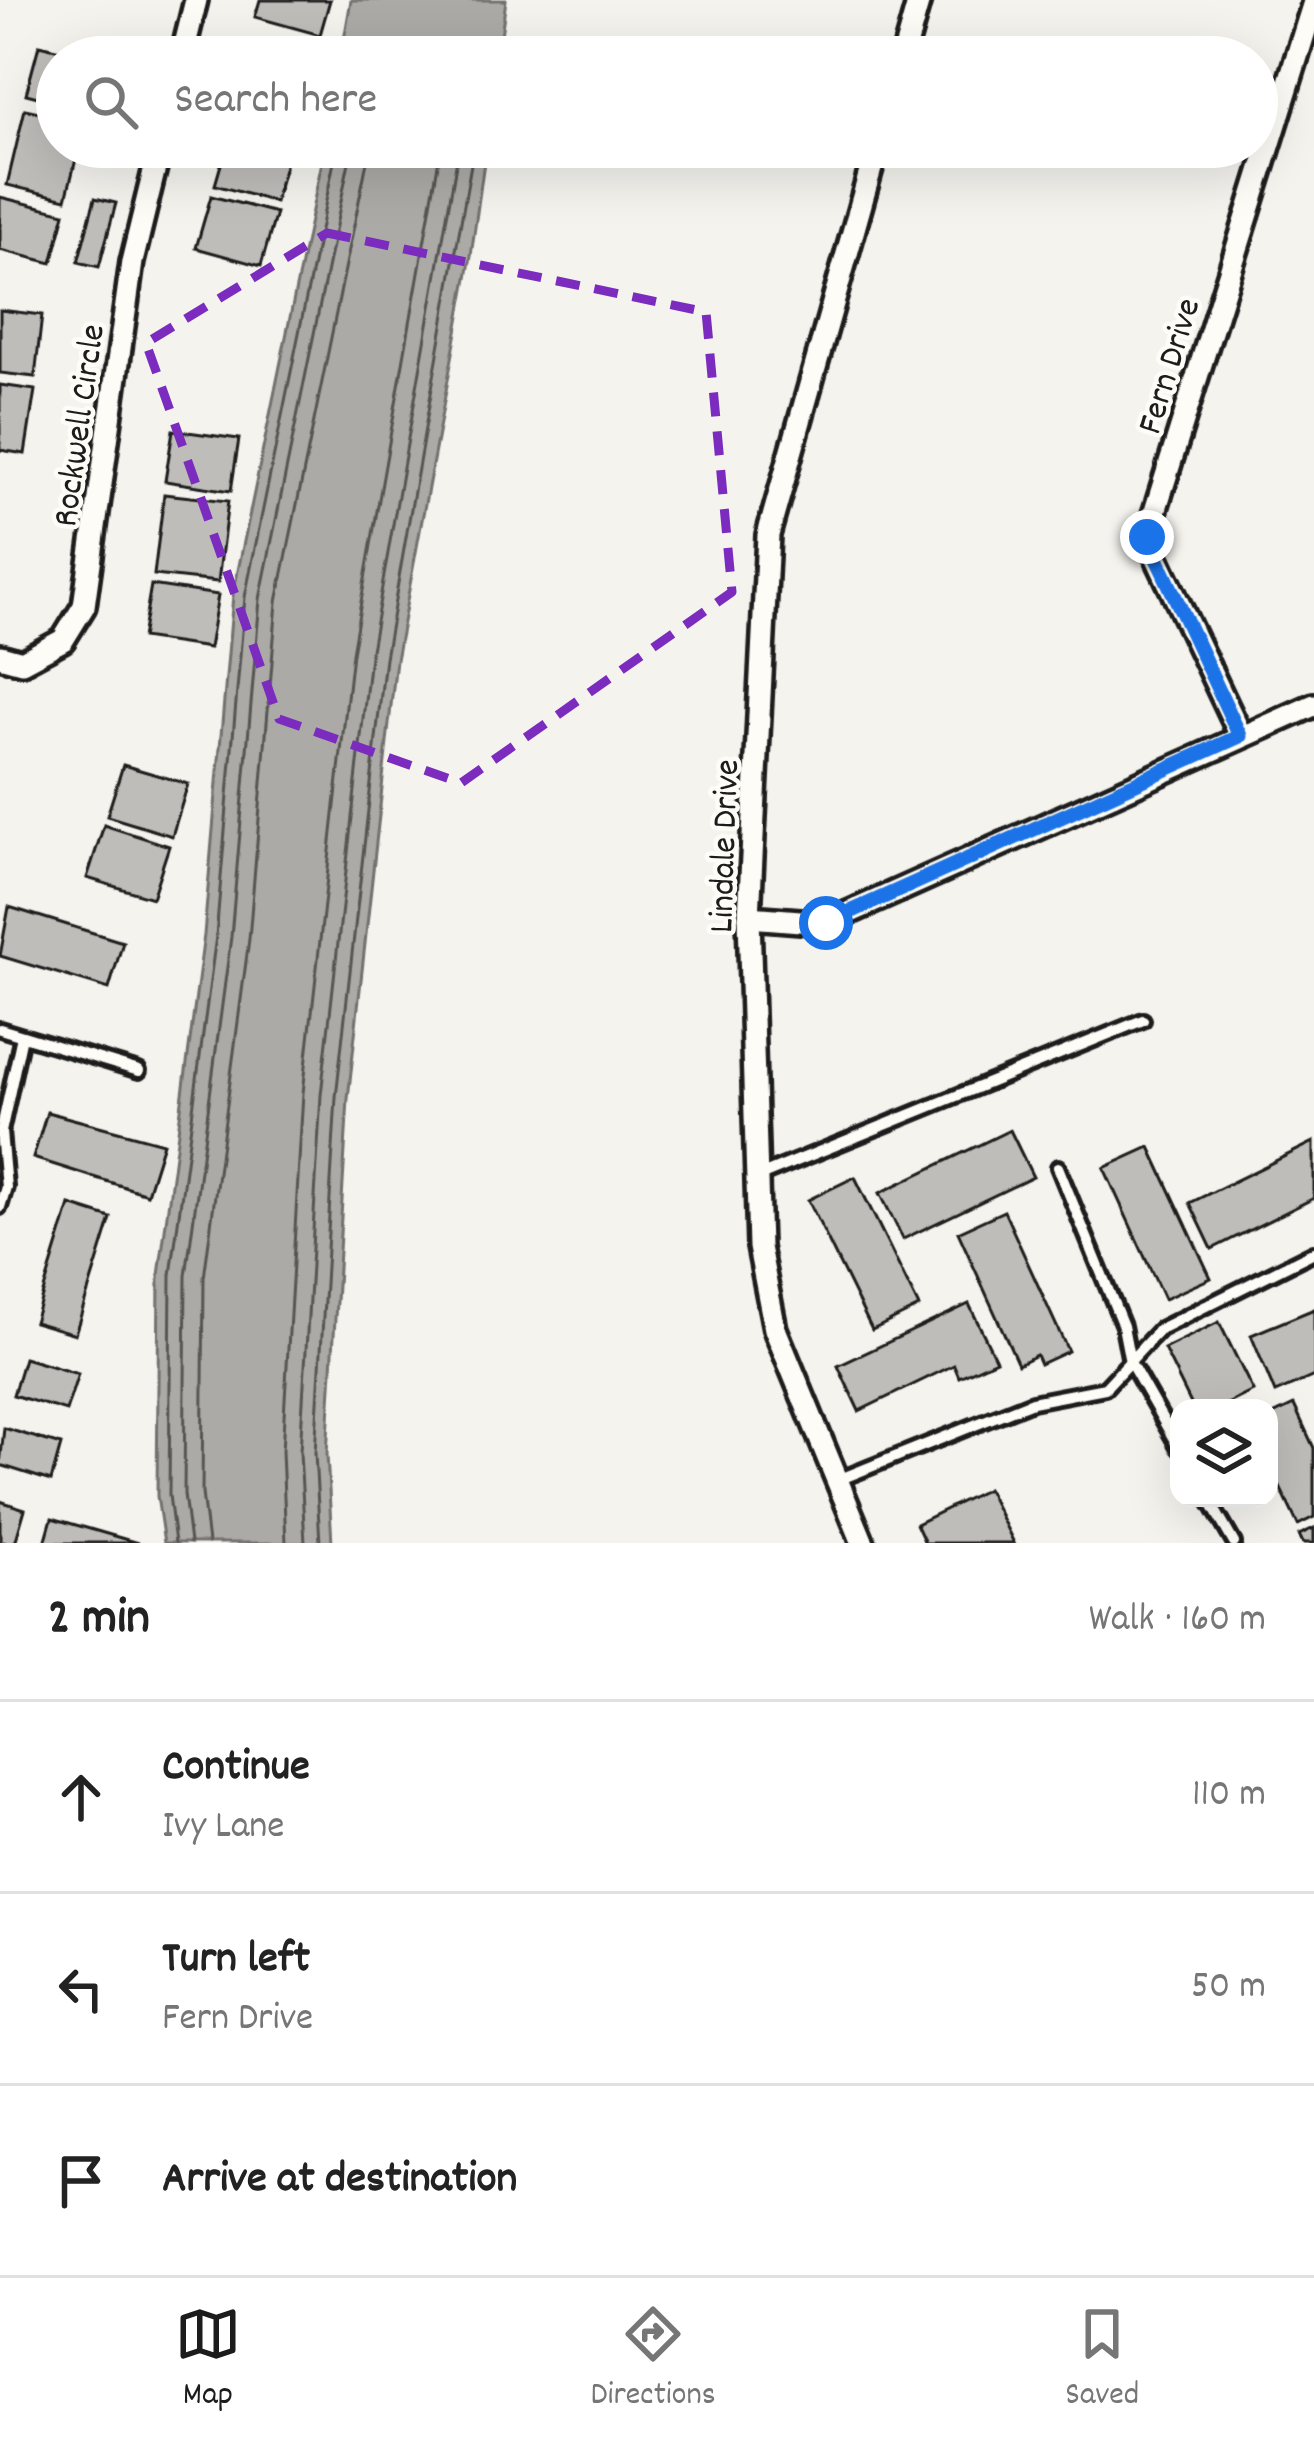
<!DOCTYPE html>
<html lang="en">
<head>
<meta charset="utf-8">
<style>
	:root { --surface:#fff; --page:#f2f2f2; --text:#222; --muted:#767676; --line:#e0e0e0; --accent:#1c1c1c }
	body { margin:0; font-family:Dekko,sans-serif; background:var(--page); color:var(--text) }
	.controls { position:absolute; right:36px; bottom:36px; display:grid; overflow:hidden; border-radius:24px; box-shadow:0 12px 48px #0002 }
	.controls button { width:108px; height:108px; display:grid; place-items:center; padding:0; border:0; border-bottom:3px solid var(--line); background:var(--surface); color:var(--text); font:60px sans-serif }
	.stop { position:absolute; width:36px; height:36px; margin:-27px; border:9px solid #1a73e8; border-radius:50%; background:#fff }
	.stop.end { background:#1a73e8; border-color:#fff; box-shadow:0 3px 12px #0008 }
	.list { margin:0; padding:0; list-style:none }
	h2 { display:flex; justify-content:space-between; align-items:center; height:156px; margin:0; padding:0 48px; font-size:51px }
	h2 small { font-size:39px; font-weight:400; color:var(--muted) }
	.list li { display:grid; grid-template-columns:78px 1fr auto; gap:36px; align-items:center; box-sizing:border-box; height:192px; padding:0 48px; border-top:3px solid var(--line) }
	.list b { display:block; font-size:45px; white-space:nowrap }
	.list p { margin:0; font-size:39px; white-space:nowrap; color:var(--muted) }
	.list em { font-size:39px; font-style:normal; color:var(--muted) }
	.icon { flex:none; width:66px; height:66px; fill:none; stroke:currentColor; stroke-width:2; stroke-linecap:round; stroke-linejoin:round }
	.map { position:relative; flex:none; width:1314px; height:1543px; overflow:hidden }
	.search { position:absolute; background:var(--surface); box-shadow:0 12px 48px #0002; left:36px; right:36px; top:36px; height:132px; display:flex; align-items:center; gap:30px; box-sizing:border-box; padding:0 42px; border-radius:66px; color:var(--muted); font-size:45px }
	.sheet { height:732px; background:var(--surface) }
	nav { display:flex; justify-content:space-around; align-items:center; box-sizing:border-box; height:168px; border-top:3px solid var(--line); background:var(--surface); font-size:33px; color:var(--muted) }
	nav a { display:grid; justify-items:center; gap:6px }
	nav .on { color:var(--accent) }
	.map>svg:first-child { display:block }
</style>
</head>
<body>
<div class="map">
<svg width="1314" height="1543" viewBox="0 0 1314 1543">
	<rect width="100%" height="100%" fill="#f4f3ee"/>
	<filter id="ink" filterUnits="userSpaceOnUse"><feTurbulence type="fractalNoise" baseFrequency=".00833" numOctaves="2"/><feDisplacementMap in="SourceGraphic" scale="24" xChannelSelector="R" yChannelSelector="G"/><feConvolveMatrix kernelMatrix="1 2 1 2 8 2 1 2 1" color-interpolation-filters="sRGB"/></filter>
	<g filter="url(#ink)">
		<!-- water -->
		<g fill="#abaaa6" stroke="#72716f" stroke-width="3">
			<path d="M 351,0 L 506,0 L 498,57 L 341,57 Z"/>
			<path d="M 325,147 L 486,147 L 471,256 L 396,660 L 348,1099 L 327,1454 L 332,1543 L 164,1543 L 157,1496 L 159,1275 L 204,935 L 233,595 Z"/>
		</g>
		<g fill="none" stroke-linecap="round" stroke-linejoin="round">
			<!-- shore -->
			<g stroke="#555553" stroke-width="3">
				<path d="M 175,1543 L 169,1495 L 171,1275 L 216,936 L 245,597 L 337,147"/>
				<path d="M 190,1543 L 184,1494 L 186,1276 L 231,937 L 260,599 L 352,147"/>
				<path d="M 208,1543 L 202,1493 L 204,1278 L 249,939 L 277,602 L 370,147"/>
				<path d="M 286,1543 L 282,1451 L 303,1093 L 352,653 L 441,147"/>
				<path d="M 305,1543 L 300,1452 L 321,1095 L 370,656 L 459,147"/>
				<path d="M 320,1543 L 315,1453 L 336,1097 L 385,658 L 474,147"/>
			</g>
		</g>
		<!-- building -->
		<g fill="#bebdba" stroke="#1c1c1c" stroke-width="3">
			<path d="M 260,0 L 330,0 L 320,35 L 255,17 Z"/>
			<path d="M 39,45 L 89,57 L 57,57 L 57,102 L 26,94 Z"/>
			<path d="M 248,46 L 293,57 L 246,57 Z"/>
			<path d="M 25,109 L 57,116 L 57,147 L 79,147 L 66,199 L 7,185 Z"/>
			<path d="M 226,147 L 290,147 L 275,202 L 215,185 Z"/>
			<path d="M 211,196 L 276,213 L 261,266 L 196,248 Z"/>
			<path d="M 0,197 L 65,213 L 52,263 L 0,250 Z"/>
			<path d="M 95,198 L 116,203 L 99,267 L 78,262 Z"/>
			<path d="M 0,310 L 42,315 L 35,377 L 0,373 Z"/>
			<path d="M 0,385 L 35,390 L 25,454 L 0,450 Z"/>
			<path d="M 173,430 L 239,439 L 231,491 L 165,481 Z"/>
			<path d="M 164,494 L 228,501 L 218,582 L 154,575 Z"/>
			<path d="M 151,585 L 218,595 L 209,648 L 142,638 Z"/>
			<path d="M 123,765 L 188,784 L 172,836 L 107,816 Z"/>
			<path d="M 104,825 L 169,846 L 152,898 L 87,878 Z"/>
			<path d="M 9,907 L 123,942 L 109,989 L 0,956 Z"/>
			<path d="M 47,1112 L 163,1143 L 147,1194 L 33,1158 Z"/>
			<path d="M 1010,1130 L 1033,1177 L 903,1239 L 880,1193 Z"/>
			<path d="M 1314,1142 L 1314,1198 L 1212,1249 L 1190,1203 Z"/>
			<path d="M 1150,1147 L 1211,1278 L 1164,1299 L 1104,1168 Z"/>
			<path d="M 855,1177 L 919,1307 L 872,1330 L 808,1200 Z"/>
			<path d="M 70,1205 L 111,1218 L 75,1334 L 34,1322 Z"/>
			<path d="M 1004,1211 L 1068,1351 L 1040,1364 L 1036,1355 L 1018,1364 L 958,1232 Z"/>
			<path d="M 969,1304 L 996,1360 L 959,1377 L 954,1365 L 859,1411 L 838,1366 Z"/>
			<path d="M 1314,1309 L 1314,1376 L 1275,1393 L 1251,1335 Z"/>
			<path d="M 1219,1322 L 1253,1391 L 1219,1408 L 1193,1408 L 1164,1349 Z"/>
			<path d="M 24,1358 L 78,1374 L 66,1411 L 13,1395 Z"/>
			<path d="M 1294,1405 L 1314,1448 L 1314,1517 L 1298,1525 L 1269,1464 L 1269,1417 Z"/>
			<path d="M 4,1428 L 61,1445 L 51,1481 L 0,1465 Z"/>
			<path d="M 987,1489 L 1014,1543 L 925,1543 L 916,1524 Z"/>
			<path d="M 0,1501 L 25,1509 L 15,1543 L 0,1542 Z"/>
			<path d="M 52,1518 L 138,1543 L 45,1543 Z"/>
			<path d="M 1314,1528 L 1314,1543 L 1303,1543 L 1299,1535 Z"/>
		</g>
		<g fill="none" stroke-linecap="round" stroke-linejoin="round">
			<defs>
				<g id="lane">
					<path d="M 0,1029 L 139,1071"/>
					<path d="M 1058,1167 L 1123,1326 L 1130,1362 L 1179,1448"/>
					<path d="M 757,1177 L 1143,1020"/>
					<path d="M 0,1207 L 6,1187 L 1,1132 L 22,1036"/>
					<path d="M 838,1480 L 1032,1402 L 1105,1388 L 1160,1329 L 1314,1252"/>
					<path d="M 1208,1498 L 1234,1543"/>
				</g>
				<g id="street">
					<path d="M 182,57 L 196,0"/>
					<path d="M 903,57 L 919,0"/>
					<path d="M 0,656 L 22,662 L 63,640 L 84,606 L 132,262 L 160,147"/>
					<path d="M 1241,736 L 1147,537 L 1314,2"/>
					<path d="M 749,917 L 826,923 L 1314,705"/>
					<path d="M 863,1543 L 775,1329 L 759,1247 L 749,917 L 768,535 L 877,147"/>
				</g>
			</defs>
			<!-- lane casing -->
			<use href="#lane" stroke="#1c1c1c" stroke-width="20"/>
			<!-- street casing -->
			<use href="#street" stroke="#1c1c1c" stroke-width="30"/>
			<!-- lane -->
			<use href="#lane" stroke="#fdfcf7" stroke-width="10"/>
			<!-- street -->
			<use href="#street" stroke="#fdfcf7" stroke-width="21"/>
		</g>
	</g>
	<g fill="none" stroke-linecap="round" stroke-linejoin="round" filter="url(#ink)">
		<!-- route -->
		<path stroke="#1a73e8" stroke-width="15" d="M 826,923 L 1240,736 L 1147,537"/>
	</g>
	<!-- marked area -->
	<path fill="none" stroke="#7b2cbf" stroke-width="9" stroke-dasharray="24 15" stroke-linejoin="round" d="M 327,233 L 706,312 L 732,592 L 461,783 L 279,719 L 146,343 Z"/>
	<g text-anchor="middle" stroke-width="9" stroke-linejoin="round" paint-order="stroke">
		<!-- street labels -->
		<g font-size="36" fill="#1c1c1c" stroke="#fdfcf7">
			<text transform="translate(1166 365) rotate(-73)" y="13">Fern Drive</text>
			<text transform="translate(76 425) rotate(-82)" y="13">Rockwell Circle</text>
			<text transform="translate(721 846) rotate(-88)" y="13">Lindale Drive</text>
		</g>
	</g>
</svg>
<div class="controls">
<button><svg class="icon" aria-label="layers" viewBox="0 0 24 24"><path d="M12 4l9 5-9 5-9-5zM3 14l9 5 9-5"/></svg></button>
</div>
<div class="stop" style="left:826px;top:923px"></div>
<div class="stop end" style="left:1147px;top:537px"></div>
<div class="search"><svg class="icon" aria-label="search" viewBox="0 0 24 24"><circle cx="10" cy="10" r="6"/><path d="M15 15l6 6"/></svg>Search here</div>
</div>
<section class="sheet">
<h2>2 min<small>Walk · 160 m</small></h2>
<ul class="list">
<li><svg class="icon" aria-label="ahead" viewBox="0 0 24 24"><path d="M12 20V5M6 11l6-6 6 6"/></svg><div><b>Continue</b><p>Ivy Lane</p></div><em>110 m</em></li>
<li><svg class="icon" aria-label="left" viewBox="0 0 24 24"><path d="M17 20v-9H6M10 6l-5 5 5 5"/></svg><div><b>Turn left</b><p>Fern Drive</p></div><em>50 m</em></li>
<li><svg class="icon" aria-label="arrive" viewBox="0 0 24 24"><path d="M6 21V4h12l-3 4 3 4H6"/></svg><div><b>Arrive at destination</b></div></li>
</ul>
</section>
<nav>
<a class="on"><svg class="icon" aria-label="map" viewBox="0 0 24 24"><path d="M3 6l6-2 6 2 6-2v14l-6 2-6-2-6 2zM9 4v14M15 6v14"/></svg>Map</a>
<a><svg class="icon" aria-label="directions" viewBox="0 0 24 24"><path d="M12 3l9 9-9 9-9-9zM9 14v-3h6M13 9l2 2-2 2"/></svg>Directions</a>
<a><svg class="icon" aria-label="saved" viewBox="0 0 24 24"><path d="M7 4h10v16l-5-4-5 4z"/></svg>Saved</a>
</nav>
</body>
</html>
